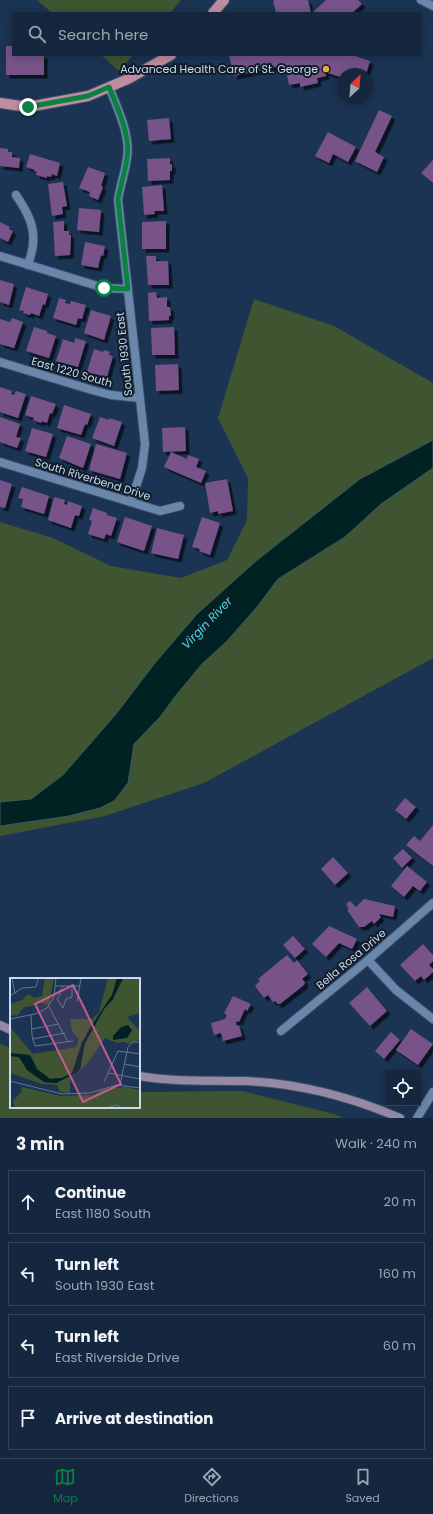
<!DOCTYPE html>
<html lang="en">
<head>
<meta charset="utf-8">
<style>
	:root { --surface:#14273e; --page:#213349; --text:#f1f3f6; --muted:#9da5b0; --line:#334458; --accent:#0b8043 }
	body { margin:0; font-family:Poppins,sans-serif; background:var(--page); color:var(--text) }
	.controls { position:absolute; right:12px; bottom:12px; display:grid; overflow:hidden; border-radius:0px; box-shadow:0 2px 10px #0003 }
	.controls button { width:36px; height:36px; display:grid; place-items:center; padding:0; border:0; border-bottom:1px solid var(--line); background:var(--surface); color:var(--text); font:20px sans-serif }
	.compass { position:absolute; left:337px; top:68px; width:36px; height:36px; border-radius:50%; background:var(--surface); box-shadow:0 2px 10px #0003; rotate:26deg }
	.stop { position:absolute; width:12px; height:12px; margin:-9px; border:3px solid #0b8043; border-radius:50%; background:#fff }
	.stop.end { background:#0b8043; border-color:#fff; box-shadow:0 1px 4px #0008 }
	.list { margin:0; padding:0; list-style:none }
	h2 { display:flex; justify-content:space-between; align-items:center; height:52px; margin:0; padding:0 16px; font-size:17px }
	h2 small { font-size:13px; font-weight:400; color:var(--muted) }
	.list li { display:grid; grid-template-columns:26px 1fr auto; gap:12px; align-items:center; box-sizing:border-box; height:64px; margin:0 8px 8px; padding:0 8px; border:1px solid var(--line); border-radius:0px }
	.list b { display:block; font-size:15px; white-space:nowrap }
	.list p { margin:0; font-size:13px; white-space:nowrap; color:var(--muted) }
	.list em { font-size:13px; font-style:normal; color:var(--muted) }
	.icon { flex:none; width:22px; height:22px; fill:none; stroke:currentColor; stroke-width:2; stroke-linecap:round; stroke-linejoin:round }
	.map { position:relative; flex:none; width:433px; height:1118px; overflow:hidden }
	.search { position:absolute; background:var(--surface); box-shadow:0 2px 10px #0003; left:12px; right:12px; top:12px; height:44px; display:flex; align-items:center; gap:10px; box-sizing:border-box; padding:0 14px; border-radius:0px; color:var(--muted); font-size:15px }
	.sheet { height:340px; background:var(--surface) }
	nav { display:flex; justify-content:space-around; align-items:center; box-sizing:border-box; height:56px; border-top:1px solid var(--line); background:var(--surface); font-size:11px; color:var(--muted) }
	nav a { display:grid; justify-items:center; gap:2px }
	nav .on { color:var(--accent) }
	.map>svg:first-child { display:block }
</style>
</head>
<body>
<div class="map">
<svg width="433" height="1118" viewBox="0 0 433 1118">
	<defs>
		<filter id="shadow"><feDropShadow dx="3.5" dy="3.5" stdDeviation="0" flood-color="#0009"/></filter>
	</defs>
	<rect width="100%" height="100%" fill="#1b3453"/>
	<!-- green -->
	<g fill="#3f5531">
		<path d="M 37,0 L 181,0 L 170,13 L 52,13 Z"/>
		<path d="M 101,55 L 133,55 L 119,71 Z"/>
		<path d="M 254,299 L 334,326 L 433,383 L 433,440 L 360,479 L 256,561 L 197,614 L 155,663 L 116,714 L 63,775 L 31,799 L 0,802 L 0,522 L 53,538 L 111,566 L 181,578 L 227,560 L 247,520 L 248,478 L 218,418 Z"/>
		<path d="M 433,468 L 433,658 L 204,783 L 105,816 L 0,836 L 0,826 L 69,816 L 128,783 L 134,744 L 160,717 L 177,694 L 202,664 L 226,642 L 257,607 L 278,579 L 363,521 L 381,504 Z"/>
		<path d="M 0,1044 L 11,1048 L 11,1107 L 139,1107 L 139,1092 L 242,1091 L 334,1114 L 344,1118 L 0,1118 Z"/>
	</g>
	<!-- water -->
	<path fill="#012222" stroke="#3d595f" d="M 433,440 L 433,468 L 381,504 L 345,537 L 278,579 L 257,607 L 226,642 L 202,664 L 177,694 L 160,717 L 134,744 L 128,783 L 114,801 L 100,808 L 69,816 L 0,826 L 0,802 L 31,799 L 63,775 L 116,714 L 155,663 L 197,614 L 256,561 L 360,479 Z"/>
	<!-- building -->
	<g fill="#775289" filter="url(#shadow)">
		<path d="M 275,0 L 308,0 L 311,13 L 276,13 L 273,1 Z"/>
		<path d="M 326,0 L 358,0 L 362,4 L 352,13 L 312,13 Z"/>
		<path d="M 6,46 L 13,46 L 13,55 L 44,55 L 44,75 L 6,75 Z"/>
		<path d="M 229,55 L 352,55 L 370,61 L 366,74 L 343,74 L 343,78 L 325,72 L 326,76 L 317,78 L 318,83 L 300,87 L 300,83 L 289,85 L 285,65 L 234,76 Z"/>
		<path d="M 379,110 L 392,116 L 375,152 L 384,157 L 377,172 L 355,161 Z"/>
		<path d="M 169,118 L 171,139 L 149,141 L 147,120 Z"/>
		<path d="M 328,132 L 356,147 L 348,162 L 333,154 L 329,163 L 315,156 Z"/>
		<path d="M 0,148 L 8,149 L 8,152 L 12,152 L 12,157 L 20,158 L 19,168 L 0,166 Z"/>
		<path d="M 30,154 L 60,163 L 57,176 L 52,174 L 51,177 L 47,176 L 47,178 L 36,175 L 37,172 L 34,171 L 35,170 L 26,167 Z"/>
		<path d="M 170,158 L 170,164 L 172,164 L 172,171 L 170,171 L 170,180 L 148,181 L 147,159 Z"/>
		<path d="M 433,160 L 433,183 L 421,173 Z"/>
		<path d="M 88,167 L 105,173 L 101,186 L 103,187 L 98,200 L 89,196 L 90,192 L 79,188 Z"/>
		<path d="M 63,182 L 67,206 L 62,207 L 63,214 L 52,216 L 48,184 Z"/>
		<path d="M 162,185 L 164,211 L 154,211 L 155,214 L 144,215 L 142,187 Z"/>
		<path d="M 79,208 L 101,210 L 99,232 L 77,230 Z"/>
		<path d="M 64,221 L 64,231 L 69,231 L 69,235 L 71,235 L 70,255 L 55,256 L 53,222 Z"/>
		<path d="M 166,221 L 166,249 L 142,249 L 142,222 Z"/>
		<path d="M 0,222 L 10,227 L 9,229 L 13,231 L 8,242 L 0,238 Z"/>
		<path d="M 85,242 L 105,246 L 103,256 L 101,255 L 98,268 L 81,265 Z"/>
		<path d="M 146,256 L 156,256 L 156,261 L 168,261 L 169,285 L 148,285 Z"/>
		<path d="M 0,280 L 14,284 L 9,305 L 0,302 Z"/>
		<path d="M 26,287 L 48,294 L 45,305 L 43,304 L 39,316 L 31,313 L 30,315 L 23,313 L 24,311 L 19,310 Z"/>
		<path d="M 156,292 L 157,298 L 167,297 L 167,307 L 170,307 L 171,316 L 169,316 L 169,320 L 149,321 L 148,293 Z"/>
		<path d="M 59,298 L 66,300 L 65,303 L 70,304 L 71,301 L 86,305 L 82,319 L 78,318 L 76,325 L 53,318 Z"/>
		<path d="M 91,310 L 111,316 L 104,340 L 84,333 Z"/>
		<path d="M 12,318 L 23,322 L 14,348 L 0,344 L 0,319 L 10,322 Z"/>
		<path d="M 34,327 L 47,331 L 47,333 L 56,336 L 49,358 L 26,351 Z"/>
		<path d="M 174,327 L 175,355 L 152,355 L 151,328 Z"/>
		<path d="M 75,338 L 86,341 L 78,367 L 56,361 L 63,339 L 74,343 Z"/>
		<path d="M 94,349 L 103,352 L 104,350 L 110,352 L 109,355 L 113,356 L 107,377 L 87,372 Z"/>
		<path d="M 178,364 L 179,390 L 156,391 L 155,365 Z"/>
		<path d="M 0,387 L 12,391 L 11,394 L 14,395 L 16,391 L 26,394 L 18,418 L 0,412 Z"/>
		<path d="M 31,396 L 56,404 L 52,414 L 50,413 L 47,423 L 42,421 L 41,423 L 33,420 L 34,418 L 25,415 Z"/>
		<path d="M 64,405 L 91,414 L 87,425 L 85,424 L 81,435 L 57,428 Z"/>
		<path d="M 0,417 L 20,424 L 16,437 L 21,438 L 17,448 L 0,442 Z"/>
		<path d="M 100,417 L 109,420 L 109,418 L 122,422 L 114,446 L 92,438 Z"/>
		<path d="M 185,427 L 186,451 L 163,452 L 162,428 Z"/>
		<path d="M 32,428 L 53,434 L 46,457 L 25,451 Z"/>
		<path d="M 67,436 L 91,444 L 83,468 L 59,458 Z"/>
		<path d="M 96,444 L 127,453 L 120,479 L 89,470 Z"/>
		<path d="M 171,452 L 187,459 L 188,455 L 199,459 L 196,467 L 206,471 L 201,483 L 164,467 Z"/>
		<path d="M 227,479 L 233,511 L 218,514 L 218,511 L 210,513 L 205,483 Z"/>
		<path d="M 0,480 L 12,484 L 5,508 L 0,507 Z"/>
		<path d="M 22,487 L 49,496 L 44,514 L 21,507 L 23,499 L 18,498 Z"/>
		<path d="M 54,497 L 65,500 L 64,504 L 67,505 L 68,501 L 82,506 L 79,516 L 75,515 L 71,528 L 48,520 Z"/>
		<path d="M 93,508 L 107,513 L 107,515 L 117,518 L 111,536 L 106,534 L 104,539 L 88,534 L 92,521 L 89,520 Z"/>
		<path d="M 125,517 L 152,526 L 144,551 L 117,542 Z"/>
		<path d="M 202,517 L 220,523 L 210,555 L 199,551 L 200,549 L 192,547 Z"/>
		<path d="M 157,528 L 184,535 L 178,559 L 151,553 Z"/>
		<path d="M 405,798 L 416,807 L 406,819 L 395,810 Z"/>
		<path d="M 433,825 L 433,866 L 406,845 L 414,836 L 420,841 Z"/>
		<path d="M 403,849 L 412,858 L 402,868 L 393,858 Z"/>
		<path d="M 333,857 L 348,873 L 335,885 L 321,869 Z"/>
		<path d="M 407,866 L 427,882 L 420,891 L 413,886 L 404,897 L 391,886 Z"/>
		<path d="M 364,899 L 395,906 L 393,917 L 380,914 L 379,915 L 381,917 L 374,924 L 372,921 L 364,927 L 359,927 L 347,910 L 349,909 L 346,904 L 350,901 L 356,907 Z"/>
		<path d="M 329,926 L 357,939 L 352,949 L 339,943 L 326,957 L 312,944 Z"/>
		<path d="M 293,936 L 305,949 L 295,958 L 283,945 Z"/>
		<path d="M 423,944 L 433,955 L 433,961 L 429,965 L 433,969 L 433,972 L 424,980 L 421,976 L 415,981 L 400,965 Z"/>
		<path d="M 287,955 L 294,963 L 297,960 L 308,974 L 302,979 L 305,982 L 304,985 L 280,1004 L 278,1004 L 275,1001 L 273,1002 L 268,995 L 264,998 L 255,986 L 260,981 L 258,979 Z"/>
		<path d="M 367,987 L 387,1011 L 370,1026 L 349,1003 Z"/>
		<path d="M 233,996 L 251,1004 L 247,1011 L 245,1009 L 239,1022 L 237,1021 L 236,1023 L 237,1026 L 239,1025 L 242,1036 L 223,1041 L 221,1033 L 214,1035 L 211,1023 L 225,1019 L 227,1015 L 224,1013 Z"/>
		<path d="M 411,1029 L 433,1044 L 418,1065 L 396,1050 Z"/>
		<path d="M 391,1032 L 400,1040 L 384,1059 L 375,1051 Z"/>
	</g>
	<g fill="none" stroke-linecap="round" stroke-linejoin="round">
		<defs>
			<g id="street">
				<path d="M 421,0 L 433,6"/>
				<path d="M 109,87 C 117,107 131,136 127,158 C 125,173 120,186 118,200 L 145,444 L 142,468 L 131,502"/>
				<path d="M 16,195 C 26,210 35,225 33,243 C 33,250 30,258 28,265"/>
				<path d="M 0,256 L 104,288 L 128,289"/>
				<path d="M 0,362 L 92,390 L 111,395 L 140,398"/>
				<path d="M 0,462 L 160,511 L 180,506"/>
				<path d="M 368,960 L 396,990 L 433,1019"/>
				<path d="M 281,1031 L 368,960 L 433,903"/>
				<path d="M 417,1118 L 433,1092"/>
			</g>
			<g id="secondary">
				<path d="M 0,1025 L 11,1030"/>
				<path d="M 139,1076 C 173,1082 208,1080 243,1081 C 296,1083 351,1097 400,1118"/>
			</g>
			<g id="primary">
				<path d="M 213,13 L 224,0"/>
				<path d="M 0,103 L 28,107 L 88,96 L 128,79 L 171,55"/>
			</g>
		</defs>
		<!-- street casing -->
		<use href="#street" stroke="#3b506b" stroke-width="10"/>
		<!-- secondary casing -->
		<use href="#secondary" stroke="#3b506b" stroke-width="10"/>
		<!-- primary casing -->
		<use href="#primary" stroke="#3b506b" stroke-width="12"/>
		<!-- street -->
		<use href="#street" stroke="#6a87ab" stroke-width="8"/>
		<!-- secondary -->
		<use href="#secondary" stroke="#9589a6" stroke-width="8"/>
		<!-- primary -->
		<use href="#primary" stroke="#bf8ca0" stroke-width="10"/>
	</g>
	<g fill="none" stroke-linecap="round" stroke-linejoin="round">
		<!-- route -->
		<path stroke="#0b8043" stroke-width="5" d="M 28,107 L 88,96 L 109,87 C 117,107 131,136 127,158 C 125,173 120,186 118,200 L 128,289 L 104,288"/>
	</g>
	<!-- markers -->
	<circle fill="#eda83b" stroke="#101c2a" stroke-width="1.5" cx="326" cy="69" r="4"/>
	<g text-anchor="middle" stroke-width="4" stroke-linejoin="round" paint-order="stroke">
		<!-- poi labels -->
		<g font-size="11" fill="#cadaee" stroke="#101c2a" text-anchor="end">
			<text x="318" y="73">Advanced Health Care of St. George</text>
		</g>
		<!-- street labels -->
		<g font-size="11" fill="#cadaee" stroke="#101c2a">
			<text transform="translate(124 354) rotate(-96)" y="4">South 1930 East</text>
			<text transform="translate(72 372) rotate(16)" y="4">East 1220 South</text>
			<text transform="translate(93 479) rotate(17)" y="4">South Riverbend Drive</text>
			<text transform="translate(351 959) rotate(-40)" y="4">Bella Rosa Drive</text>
		</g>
		<!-- water labels -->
		<g font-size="12" font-style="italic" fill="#3edcdb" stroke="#101c2a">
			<text transform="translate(207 623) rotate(-46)" y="4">Virgin River</text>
		</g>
	</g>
	<!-- overview -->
	<g transform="translate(10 978)">
		<rect width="130" height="130" fill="#1b3453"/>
		<path d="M 35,0 L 44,0 L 39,27 L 27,24 L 23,28 L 14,29 L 8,37 L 0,38 L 0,26 L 12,22 L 18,16 L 24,20 L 32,18 ZM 98,0 L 107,0 L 102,17 L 78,52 L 62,95 L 52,100 L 40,101 L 27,91 L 22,80 L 0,75 L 0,49 L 23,76 L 66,69 L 69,61 L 62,53 L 60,41 L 82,41 L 89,34 ZM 113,0 L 130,0 L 130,35 L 117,39 L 130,53 L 129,62 L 119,66 L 115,64 L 107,65 L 95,60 L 77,86 L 60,100 L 60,115 L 50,114 L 47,107 L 32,106 L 0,95 L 0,78 L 9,79 L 24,97 L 34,104 L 46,105 L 66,95 L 70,91 L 75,65 L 94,31 L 103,21 ZM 12,109 L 51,118 L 83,117 L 93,111 L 115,109 L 130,112 L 130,130 L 4,130 L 3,123 L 11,114 Z" fill="#3f5531"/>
		<path d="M 107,0 L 113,0 L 103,21 L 94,31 L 75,65 L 70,91 L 66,95 L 46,105 L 34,104 L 17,92 L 9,79 L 0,78 L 0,75 L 20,77 L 27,91 L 40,101 L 52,100 L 62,95 L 72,64 L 102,17 ZM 118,47 L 122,52 L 117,60 L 103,62 L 103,58 L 111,49 Z" fill="#012222"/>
		<path fill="none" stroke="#617691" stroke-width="1" d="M 2,0 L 5,16M 46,8 L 70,8M 54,8 L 49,13 L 50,17 L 47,21 L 53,30 L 56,21 L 62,19 L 62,8M 0,18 L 12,10 L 26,9 L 28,1M 67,24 L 71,0M 39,29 L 58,64M 21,37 L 22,58 L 25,68 L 63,63M 0,41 L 25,36 L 37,30 L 44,19 L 46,0M 22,51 L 49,46M 22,61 L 55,55M 115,86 L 130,89M 99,95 L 130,101M 0,103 L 52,116 L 80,115 L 107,107 L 130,110M 94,104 L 108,73 L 130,76M 110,107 L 118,69 L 123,64 L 130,64M 97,130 L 106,127 L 113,130"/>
		<path fill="#c55c8e" fill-opacity="0.15" stroke="#c55c8e" stroke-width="2" d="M 63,7 L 111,106 L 73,124 L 25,26 Z"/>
		<rect width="130" height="130" fill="none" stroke="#cadaee" stroke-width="2"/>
	</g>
</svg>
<div class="controls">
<button><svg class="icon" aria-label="locate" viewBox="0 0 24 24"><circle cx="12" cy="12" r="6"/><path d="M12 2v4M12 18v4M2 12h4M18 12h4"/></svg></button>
</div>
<svg class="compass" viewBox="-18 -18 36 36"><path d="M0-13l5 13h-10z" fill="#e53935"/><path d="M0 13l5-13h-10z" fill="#9da5b0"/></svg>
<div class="stop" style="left:104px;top:288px"></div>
<div class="stop end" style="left:28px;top:107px"></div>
<div class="search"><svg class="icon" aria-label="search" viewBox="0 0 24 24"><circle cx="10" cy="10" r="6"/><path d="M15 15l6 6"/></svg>Search here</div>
</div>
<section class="sheet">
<h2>3 min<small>Walk · 240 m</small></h2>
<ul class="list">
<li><svg class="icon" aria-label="ahead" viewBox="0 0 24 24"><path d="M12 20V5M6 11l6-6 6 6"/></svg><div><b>Continue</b><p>East 1180 South</p></div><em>20 m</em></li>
<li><svg class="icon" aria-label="left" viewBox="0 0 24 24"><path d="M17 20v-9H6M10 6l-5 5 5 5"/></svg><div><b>Turn left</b><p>South 1930 East</p></div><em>160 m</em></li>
<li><svg class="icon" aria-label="left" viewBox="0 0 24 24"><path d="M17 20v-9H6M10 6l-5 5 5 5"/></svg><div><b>Turn left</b><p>East Riverside Drive</p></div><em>60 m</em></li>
<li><svg class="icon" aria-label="arrive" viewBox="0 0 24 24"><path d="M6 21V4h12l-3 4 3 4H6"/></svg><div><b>Arrive at destination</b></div></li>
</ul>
</section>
<nav>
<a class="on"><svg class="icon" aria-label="map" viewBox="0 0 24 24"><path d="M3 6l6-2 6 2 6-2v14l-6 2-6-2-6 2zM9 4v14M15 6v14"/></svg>Map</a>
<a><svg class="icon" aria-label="directions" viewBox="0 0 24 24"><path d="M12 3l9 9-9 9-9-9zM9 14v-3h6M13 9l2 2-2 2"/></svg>Directions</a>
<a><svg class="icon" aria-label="saved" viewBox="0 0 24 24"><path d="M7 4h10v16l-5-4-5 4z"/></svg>Saved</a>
</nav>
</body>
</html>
